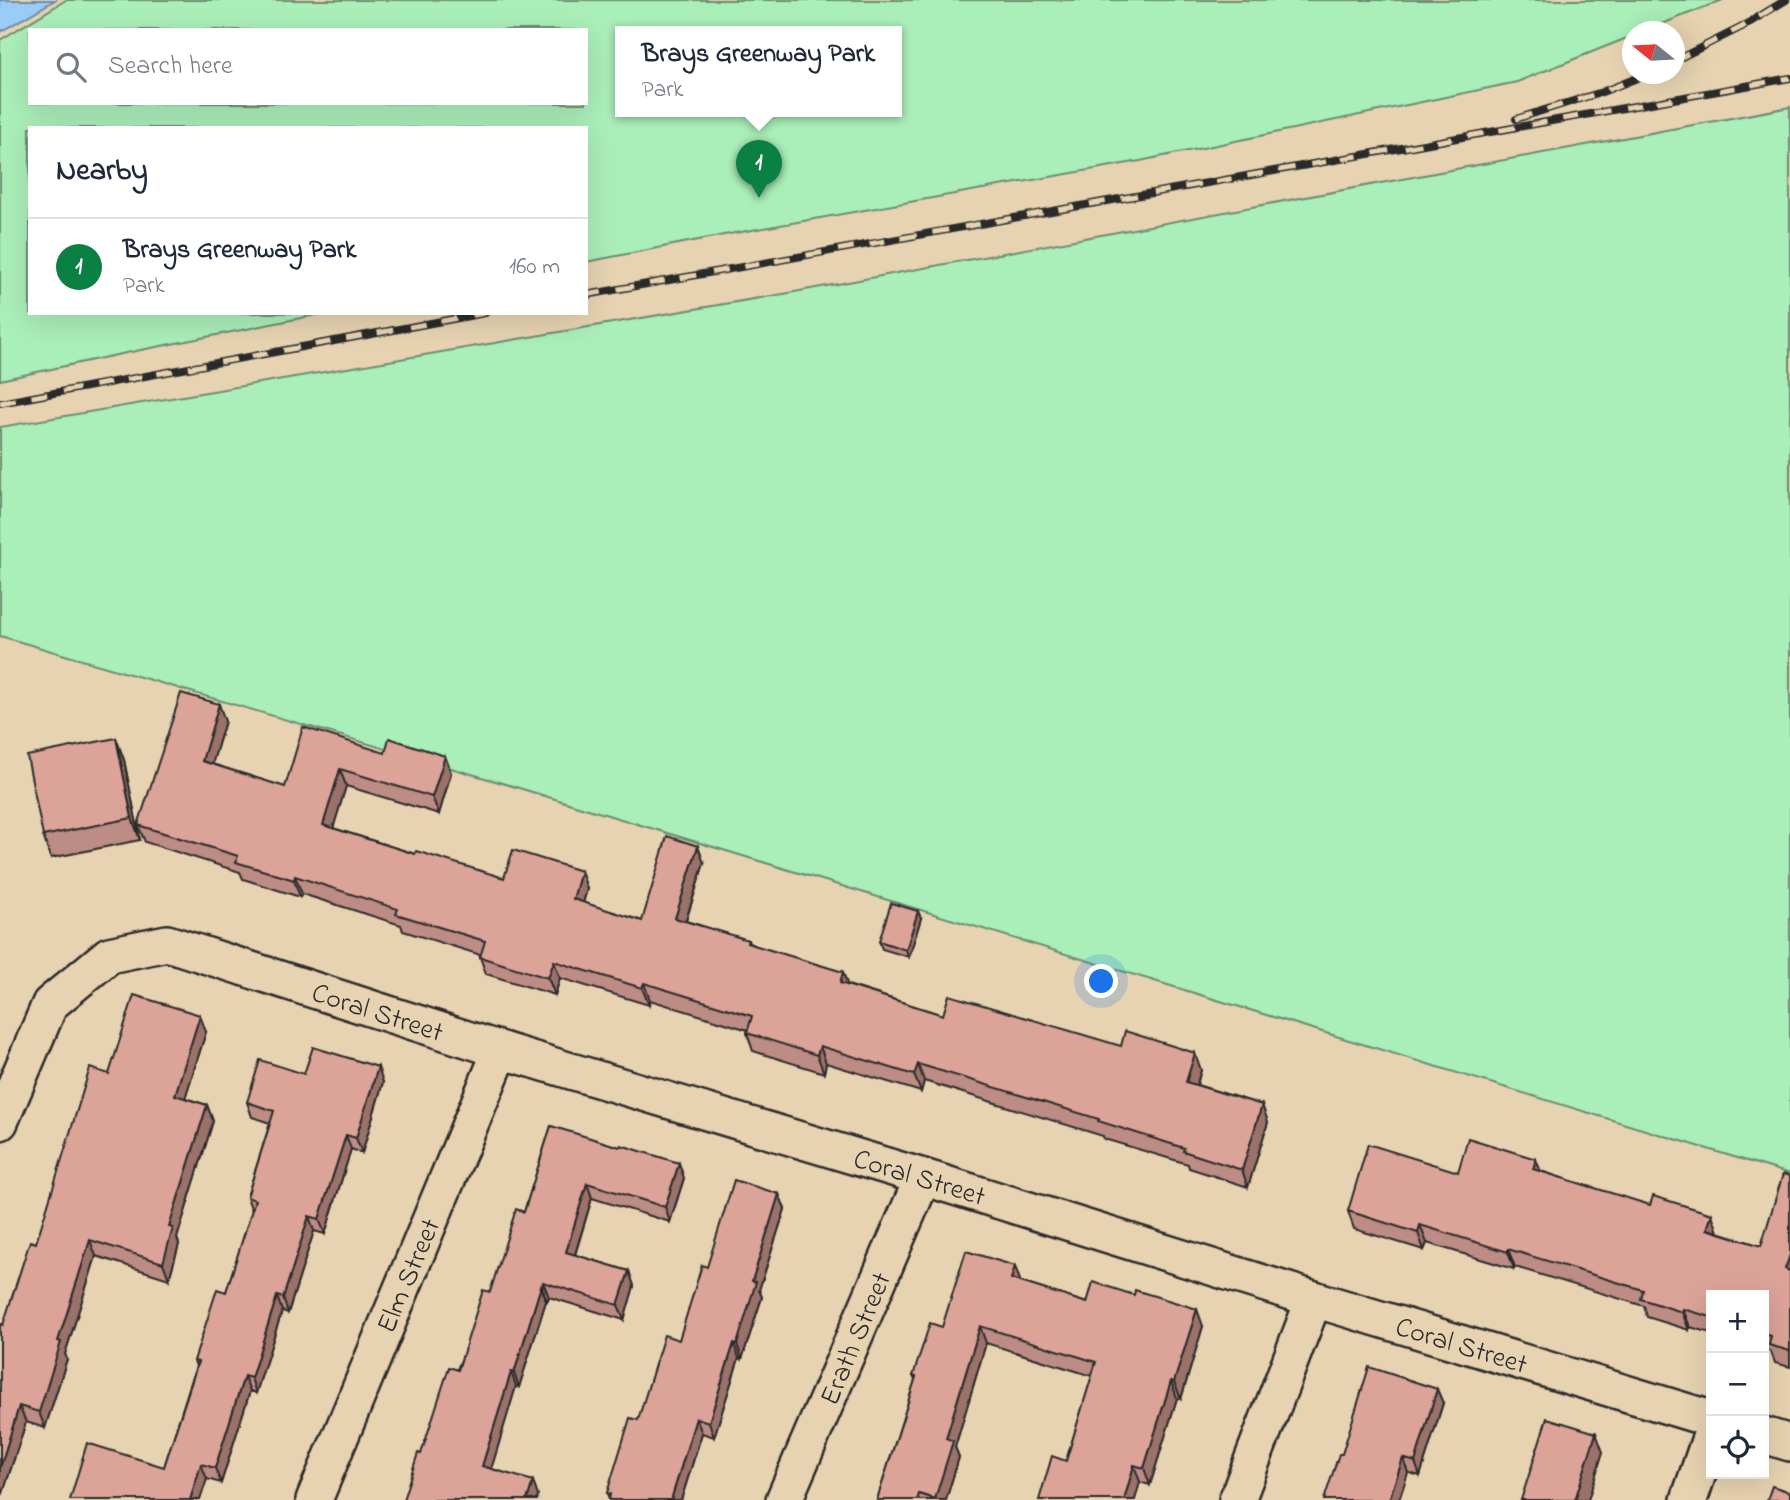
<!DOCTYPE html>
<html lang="en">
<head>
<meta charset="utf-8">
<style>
	:root { --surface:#fff; --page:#f2f2f3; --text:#1f2937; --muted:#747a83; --line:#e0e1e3; --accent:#0b8043 }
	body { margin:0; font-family:"Indie Flower",sans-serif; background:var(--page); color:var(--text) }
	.controls { position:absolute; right:21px; bottom:21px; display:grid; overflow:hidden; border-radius:0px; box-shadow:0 7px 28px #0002 }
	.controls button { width:63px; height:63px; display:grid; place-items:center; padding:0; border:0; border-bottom:2px solid var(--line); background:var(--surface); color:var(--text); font:35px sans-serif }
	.compass { position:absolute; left:1622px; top:21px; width:63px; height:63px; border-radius:50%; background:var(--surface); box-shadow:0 7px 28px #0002; rotate:288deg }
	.you { position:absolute; left:1102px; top:982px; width:24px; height:24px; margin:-18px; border:5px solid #fff; border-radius:50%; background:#1a73e8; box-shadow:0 0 0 10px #1a73e833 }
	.badge { display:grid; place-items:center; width:46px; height:46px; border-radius:50%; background:var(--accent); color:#fff; font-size:23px; font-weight:700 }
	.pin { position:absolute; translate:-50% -58px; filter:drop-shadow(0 2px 4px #0008) }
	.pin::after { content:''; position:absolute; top:37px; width:24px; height:21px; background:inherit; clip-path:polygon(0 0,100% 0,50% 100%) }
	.popup { position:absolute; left:615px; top:26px; width:287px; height:91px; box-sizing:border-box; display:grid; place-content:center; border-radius:0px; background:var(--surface); filter:drop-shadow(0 2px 5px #0005); font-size:23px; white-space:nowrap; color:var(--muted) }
	.popup b { font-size:26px; color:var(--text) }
	.popup::after { content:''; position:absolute; left:50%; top:100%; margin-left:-14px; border:14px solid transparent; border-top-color:var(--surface) }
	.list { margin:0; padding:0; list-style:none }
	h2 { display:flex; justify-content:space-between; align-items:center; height:91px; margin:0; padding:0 28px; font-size:30px }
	h2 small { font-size:23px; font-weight:400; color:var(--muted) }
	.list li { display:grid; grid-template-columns:46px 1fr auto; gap:21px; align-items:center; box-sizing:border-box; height:98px; padding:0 28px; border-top:2px solid var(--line) }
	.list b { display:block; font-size:26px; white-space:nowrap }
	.list p { margin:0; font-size:23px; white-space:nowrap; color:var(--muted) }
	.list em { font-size:23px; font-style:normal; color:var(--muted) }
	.icon { flex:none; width:38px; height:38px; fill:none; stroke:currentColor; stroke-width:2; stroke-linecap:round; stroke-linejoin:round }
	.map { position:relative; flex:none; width:1790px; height:1500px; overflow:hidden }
	.search { position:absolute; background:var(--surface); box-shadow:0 7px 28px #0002; left:28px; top:28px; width:560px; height:77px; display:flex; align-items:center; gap:18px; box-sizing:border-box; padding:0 24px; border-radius:0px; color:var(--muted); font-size:26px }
	.panel { position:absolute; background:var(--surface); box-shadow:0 7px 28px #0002; left:28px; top:126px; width:560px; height:189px; border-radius:0px }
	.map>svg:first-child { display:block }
</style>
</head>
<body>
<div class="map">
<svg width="1790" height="1500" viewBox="0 0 1790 1500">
	<rect width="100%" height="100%" fill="#e7d3b1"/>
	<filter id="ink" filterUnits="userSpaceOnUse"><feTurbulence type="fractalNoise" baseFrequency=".0143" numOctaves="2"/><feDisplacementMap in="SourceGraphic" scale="14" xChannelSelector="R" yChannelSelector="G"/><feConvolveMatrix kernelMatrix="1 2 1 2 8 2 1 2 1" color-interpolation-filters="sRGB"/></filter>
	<g filter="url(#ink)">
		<!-- green -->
		<g fill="#aaeeb9" stroke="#6a8c72" stroke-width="2" fill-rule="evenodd">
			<path d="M 66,0 L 1723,0 L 1644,31 L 1632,32 L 1632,36 L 1517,82 L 1140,161 L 724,235 L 586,262 L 586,128 L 30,128 L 30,313 L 326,313 L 121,354 L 0,380 L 0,40 ZM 30,30 L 586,30 L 586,103 L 30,103 ZM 621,32 L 897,32 L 897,112 L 621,112 Z"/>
			<path d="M 1790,107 L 1790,1174 L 509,785 L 0,636 L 0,427 L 789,293 Z"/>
		</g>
		<!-- water -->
		<path fill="#9accf7" stroke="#6e8ca5" stroke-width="2" d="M 0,0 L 55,0 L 0,32 Z"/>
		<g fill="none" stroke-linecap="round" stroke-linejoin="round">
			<defs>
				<g id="street">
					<path d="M 0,1122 L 50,1004 L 109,955 L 167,943 L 501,1050 L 923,1177 L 1314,1299 L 1711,1419"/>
					<path d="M 1764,1435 L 1790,1443"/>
					<path d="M 314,1500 L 501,1050"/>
					<path d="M 784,1500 L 923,1177"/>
					<path d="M 1237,1500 L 1314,1299"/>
					<path d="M 1689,1500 L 1711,1435"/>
				</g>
			</defs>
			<!-- street casing -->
			<use href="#street" stroke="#2b2b2b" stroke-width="40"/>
			<!-- street -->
			<use href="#street" stroke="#e7d3b1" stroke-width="35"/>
			<defs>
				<g id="rail">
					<path d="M 1674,61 L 1742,27 L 1786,0"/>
					<path d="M 1516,119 L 1602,92 L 1647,74"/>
					<path d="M 586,295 L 1790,78"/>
					<path d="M 0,403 L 485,313"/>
				</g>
			</defs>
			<!-- rail casing -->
			<use href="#rail" stroke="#2b2b2b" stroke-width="8"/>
			<!-- rail -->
			<use href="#rail" stroke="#e7d3b1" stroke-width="5" stroke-dasharray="16" stroke-linecap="butt"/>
		</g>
		<!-- wall -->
		<g fill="#bd8c84" stroke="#2b2b2b" stroke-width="2">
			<path d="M 225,721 L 212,764 L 285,787 L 385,753 L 445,756 L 451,773 L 439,814 L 346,786 L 333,828 L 415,854 L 504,878 L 581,871 L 587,889 L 583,903 L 642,921 L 704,863 L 686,921 L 748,940 L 749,943 L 848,985 L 943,1015 L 1201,1070 L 1197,1085 L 1262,1105 L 1268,1122 L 1248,1187 L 1189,1168 L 1188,1164 L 1104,1139 L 1103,1136 L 924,1081 L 921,1092 L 826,1063 L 824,1073 L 753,1051 L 747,1033 L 748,1030 L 650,1000 L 649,1005 L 560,978 L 555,995 L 486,974 L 480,957 L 481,955 L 403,931 L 401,925 L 302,894 L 300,897 L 243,879 L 240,872 L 145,842 L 138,825 Z"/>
			<path d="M 116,738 L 124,760 L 140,840 L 51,858 L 43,836 Z"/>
			<path d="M 921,918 L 909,957 L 882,949 L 879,941 Z"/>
			<path d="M 206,1032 L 185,1098 L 207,1105 L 213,1121 L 177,1238 L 179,1244 L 169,1279 L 96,1256 L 65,1354 L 67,1359 L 45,1428 L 26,1422 L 3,1493 L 0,1492 L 0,1324 L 3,1325 L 36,1243 L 109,1074 Z"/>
			<path d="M 304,1074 L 383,1082 L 362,1153 L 351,1149 L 325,1234 L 314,1231 L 288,1313 L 282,1311 L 256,1393 L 250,1391 L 221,1483 L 164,1467 L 196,1366 L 194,1361 L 226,1292 L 252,1211 L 247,1197 L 270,1123 L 252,1117 L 247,1102 Z"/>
			<path d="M 551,1126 L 684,1178 L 670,1222 L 592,1198 L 575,1255 L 629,1271 L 634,1286 L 624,1320 L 549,1297 L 547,1301 L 546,1301 L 519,1387 L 516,1386 L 491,1468 L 538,1496 L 421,1454 L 524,1212 Z"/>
			<path d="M 1541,1171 L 1718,1232 L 1761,1246 L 1790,1176 L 1790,1367 L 1775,1363 L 1771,1352 L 1764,1349 L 1764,1295 L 1711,1295 L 1711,1333 L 1690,1327 L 1689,1330 L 1647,1317 L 1644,1306 L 1515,1267 L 1514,1269 L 1427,1243 L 1424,1250 L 1354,1229 L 1348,1211 L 1458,1172 Z"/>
			<path d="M 779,1194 L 785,1209 L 759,1290 L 762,1297 L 742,1359 L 739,1358 L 714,1437 L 702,1433 L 681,1500 L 609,1500 L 607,1493 L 638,1420 L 679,1340 L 707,1267 Z"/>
			<path d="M 1020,1282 L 1087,1303 L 1203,1326 L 1181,1399 L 1177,1398 L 1150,1485 L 1066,1461 L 1092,1376 L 986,1343 L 955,1447 L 959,1457 L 946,1500 L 877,1500 L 915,1380 L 913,1376 L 942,1327 Z"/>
			<path d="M 1443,1403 L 1420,1476 L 1342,1454 Z"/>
		</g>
		<!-- shaded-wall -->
		<g fill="#9a726b" stroke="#2b2b2b" stroke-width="2">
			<path d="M 219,704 L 225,721 L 208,778 L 202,761 Z"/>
			<path d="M 116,738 L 124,760 L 140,840 L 132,818 Z"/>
			<path d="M 445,756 L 451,773 L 439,814 L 432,797 Z"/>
			<path d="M 340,769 L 346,786 L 329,842 L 323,825 Z"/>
			<path d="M 698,846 L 704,863 L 681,935 L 675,918 Z"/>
			<path d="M 581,871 L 587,889 L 579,917 L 573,899 Z"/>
			<path d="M 295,876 L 302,894 L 300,897 L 294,880 Z"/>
			<path d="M 918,911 L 921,918 L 909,957 L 906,950 Z"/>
			<path d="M 554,961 L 560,978 L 555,995 L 548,978 Z"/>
			<path d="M 843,972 L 849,989 L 840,983 Z"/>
			<path d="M 644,983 L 650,1000 L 649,1005 L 642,988 Z"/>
			<path d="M 200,1015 L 206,1032 L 181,1111 L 175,1095 Z"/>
			<path d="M 820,1046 L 826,1063 L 824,1073 L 817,1055 Z"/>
			<path d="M 1195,1053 L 1201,1070 L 1192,1099 L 1186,1082 Z"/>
			<path d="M 918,1064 L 924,1081 L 921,1092 L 914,1075 Z"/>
			<path d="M 378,1067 L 383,1082 L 362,1153 L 356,1138 Z"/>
			<path d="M 207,1105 L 213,1121 L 177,1238 L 179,1244 L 169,1279 L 163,1263 L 169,1227 Z"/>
			<path d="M 1262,1105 L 1268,1122 L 1248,1187 L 1242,1170 Z"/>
			<path d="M 346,1135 L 351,1149 L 325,1234 L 319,1219 Z"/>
			<path d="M 1536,1159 L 1543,1177 L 1533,1169 Z"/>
			<path d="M 679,1163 L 684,1178 L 670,1222 L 665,1207 Z"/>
			<path d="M 587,1183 L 592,1198 L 571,1267 L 566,1252 Z"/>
			<path d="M 779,1194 L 785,1209 L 759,1290 L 762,1297 L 742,1359 L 737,1344 L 752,1281 Z"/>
			<path d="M 1712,1214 L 1718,1232 L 1707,1229 Z"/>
			<path d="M 309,1216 L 314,1231 L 288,1313 L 283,1298 Z"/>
			<path d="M 1420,1225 L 1427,1243 L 1424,1250 L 1418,1233 Z"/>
			<path d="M 90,1240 L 96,1256 L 65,1354 L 67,1359 L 45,1428 L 39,1412 L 58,1341 Z"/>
			<path d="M 1508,1249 L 1515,1267 L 1514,1269 L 1508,1252 Z"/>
			<path d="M 1790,1255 L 1790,1282 L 1785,1269 Z"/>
			<path d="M 1015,1266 L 1021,1283 L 1011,1279 Z"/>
			<path d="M 629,1271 L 634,1286 L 624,1320 L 618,1305 Z"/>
			<path d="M 543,1282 L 549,1297 L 547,1301 L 542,1287 Z"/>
			<path d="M 541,1286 L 546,1301 L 519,1387 L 514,1373 Z"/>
			<path d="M 277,1296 L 282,1311 L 256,1393 L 251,1378 Z"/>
			<path d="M 1197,1309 L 1203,1326 L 1181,1399 L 1174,1382 Z"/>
			<path d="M 1683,1309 L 1690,1327 L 1689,1330 L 1682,1312 Z"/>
			<path d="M 980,1326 L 986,1343 L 955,1447 L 959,1457 L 946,1500 L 935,1500 L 946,1438 Z"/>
			<path d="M 734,1343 L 739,1358 L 714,1437 L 709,1422 Z"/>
			<path d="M 511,1372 L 516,1386 L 488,1480 L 482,1466 Z"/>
			<path d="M 244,1376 L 250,1391 L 221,1483 L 215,1468 Z"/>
			<path d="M 1171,1381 L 1177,1398 L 1150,1485 L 1144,1468 Z"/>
			<path d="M 1437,1389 L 1443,1403 L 1420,1476 L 1415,1462 Z"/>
			<path d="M 19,1406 L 26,1422 L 3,1493 L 0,1484 L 0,1468 Z"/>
			<path d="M 696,1418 L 702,1433 L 681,1500 L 671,1500 Z"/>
			<path d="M 1596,1433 L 1603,1452 L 1588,1500 L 1575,1500 Z"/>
			<path d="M 1403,1458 L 1408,1473 L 1399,1500 L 1389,1500 Z"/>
			<path d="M 201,1464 L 207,1479 L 200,1500 L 190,1500 Z"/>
			<path d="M 1134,1465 L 1140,1482 L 1135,1500 L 1124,1500 Z"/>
			<path d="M 533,1481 L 538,1496 L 537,1500 L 527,1500 Z"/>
		</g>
		<!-- building -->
		<g fill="#dca399" stroke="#2b2b2b" stroke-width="2">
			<path d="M 181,693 L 219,704 L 202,761 L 285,787 L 303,727 L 385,753 L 389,738 L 445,756 L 432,797 L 340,769 L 323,825 L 415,854 L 416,851 L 504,878 L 513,850 L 581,871 L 573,899 L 642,921 L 667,836 L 698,846 L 675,918 L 748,940 L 747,943 L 843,972 L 840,983 L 943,1015 L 949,995 L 1121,1046 L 1125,1031 L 1195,1053 L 1186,1082 L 1262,1105 L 1242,1170 L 1183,1151 L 1184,1148 L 1098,1121 L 1099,1119 L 918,1064 L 914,1075 L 820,1046 L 817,1055 L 747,1033 L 752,1016 L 644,983 L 642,988 L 554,961 L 548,978 L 480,957 L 485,941 L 396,914 L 398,909 L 295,876 L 294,880 L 236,862 L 238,856 L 138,825 Z"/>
			<path d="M 116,738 L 132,818 L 43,836 L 27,756 Z"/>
			<path d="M 891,903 L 918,911 L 906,950 L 879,941 Z"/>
			<path d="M 134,995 L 200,1015 L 175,1095 L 207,1105 L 169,1227 L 173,1228 L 163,1263 L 90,1240 L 58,1341 L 61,1342 L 39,1412 L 19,1406 L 0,1468 L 0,1324 L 3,1325 L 30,1241 L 36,1243 L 90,1068 L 109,1074 Z"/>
			<path d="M 313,1047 L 378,1067 L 356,1138 L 346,1135 L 319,1219 L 309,1216 L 283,1298 L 277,1296 L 251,1378 L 244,1376 L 215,1468 L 201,1464 L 190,1500 L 70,1500 L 87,1443 L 164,1467 L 198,1362 L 194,1361 L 217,1289 L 226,1292 L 255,1200 L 247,1197 L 274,1111 L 247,1102 L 260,1060 L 304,1074 Z"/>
			<path d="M 551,1126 L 620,1147 L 621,1145 L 679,1163 L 665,1207 L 587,1183 L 566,1252 L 629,1271 L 618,1305 L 543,1282 L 542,1287 L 541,1286 L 514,1373 L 511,1372 L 482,1466 L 533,1481 L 527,1500 L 403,1500 L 418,1453 L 421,1454 L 449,1367 L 458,1370 L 483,1290 L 490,1292 L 516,1209 L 524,1212 Z"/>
			<path d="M 1468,1138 L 1536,1159 L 1533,1169 L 1650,1205 L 1653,1196 L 1712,1214 L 1707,1229 L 1761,1246 L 1783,1174 L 1790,1176 L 1790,1255 L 1785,1269 L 1790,1271 L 1790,1351 L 1769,1345 L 1771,1336 L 1764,1334 L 1764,1295 L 1711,1295 L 1711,1317 L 1683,1309 L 1682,1312 L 1641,1299 L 1643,1290 L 1508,1249 L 1508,1252 L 1420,1225 L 1418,1233 L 1348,1211 L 1368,1144 L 1458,1172 Z"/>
			<path d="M 734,1180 L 779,1194 L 752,1281 L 756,1282 L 737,1344 L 734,1343 L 709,1422 L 696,1418 L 671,1500 L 609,1500 L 610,1494 L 607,1493 L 630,1418 L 638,1420 L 664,1335 L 679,1340 L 702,1265 L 707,1267 Z"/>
			<path d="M 966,1251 L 1015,1266 L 1011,1279 L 1087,1303 L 1093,1282 L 1134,1295 L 1135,1290 L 1197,1309 L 1174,1382 L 1171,1381 L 1144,1468 L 1134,1465 L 1124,1500 L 1039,1500 L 1052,1456 L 1066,1461 L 1096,1362 L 980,1326 L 946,1438 L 953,1441 L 935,1499 L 919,1494 L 917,1500 L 877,1500 L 916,1377 L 913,1376 L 930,1323 L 942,1327 Z"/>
			<path d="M 1369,1367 L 1437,1389 L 1415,1462 L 1403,1458 L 1389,1500 L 1324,1500 L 1339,1454 L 1342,1454 Z"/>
			<path d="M 1547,1418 L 1596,1433 L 1575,1500 L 1521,1500 Z"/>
			<path d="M 1772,1486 L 1790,1492 L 1790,1500 L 1767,1500 Z"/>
		</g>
	</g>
	<g text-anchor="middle" stroke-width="6" stroke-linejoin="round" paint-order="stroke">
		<!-- street labels -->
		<g font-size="28" fill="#2b2b2b" stroke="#e7d3b1">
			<text transform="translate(378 1011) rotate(18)" y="10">Coral Street</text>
			<text transform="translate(920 1176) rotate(17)" y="10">Coral Street</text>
			<text transform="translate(407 1275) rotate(-67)" y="10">Elm Street</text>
			<text transform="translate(854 1338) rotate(-67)" y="10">Erath Street</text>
			<text transform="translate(1462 1344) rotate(17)" y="10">Coral Street</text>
		</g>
	</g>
</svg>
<div class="controls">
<button>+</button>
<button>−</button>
<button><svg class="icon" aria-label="locate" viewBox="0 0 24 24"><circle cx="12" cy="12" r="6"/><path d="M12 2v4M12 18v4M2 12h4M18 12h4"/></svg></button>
</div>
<svg class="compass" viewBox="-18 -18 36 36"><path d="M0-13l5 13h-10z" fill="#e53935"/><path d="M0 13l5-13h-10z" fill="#747a83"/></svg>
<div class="you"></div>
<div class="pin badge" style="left:759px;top:198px">1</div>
<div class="popup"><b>Brays Greenway Park</b>Park</div>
<div class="search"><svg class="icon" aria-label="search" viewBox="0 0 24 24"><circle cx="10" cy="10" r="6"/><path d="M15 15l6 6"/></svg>Search here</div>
<section class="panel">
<h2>Nearby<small></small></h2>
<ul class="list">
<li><span class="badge">1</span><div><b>Brays Greenway Park</b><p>Park</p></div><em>160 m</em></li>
</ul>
</section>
</div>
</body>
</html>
